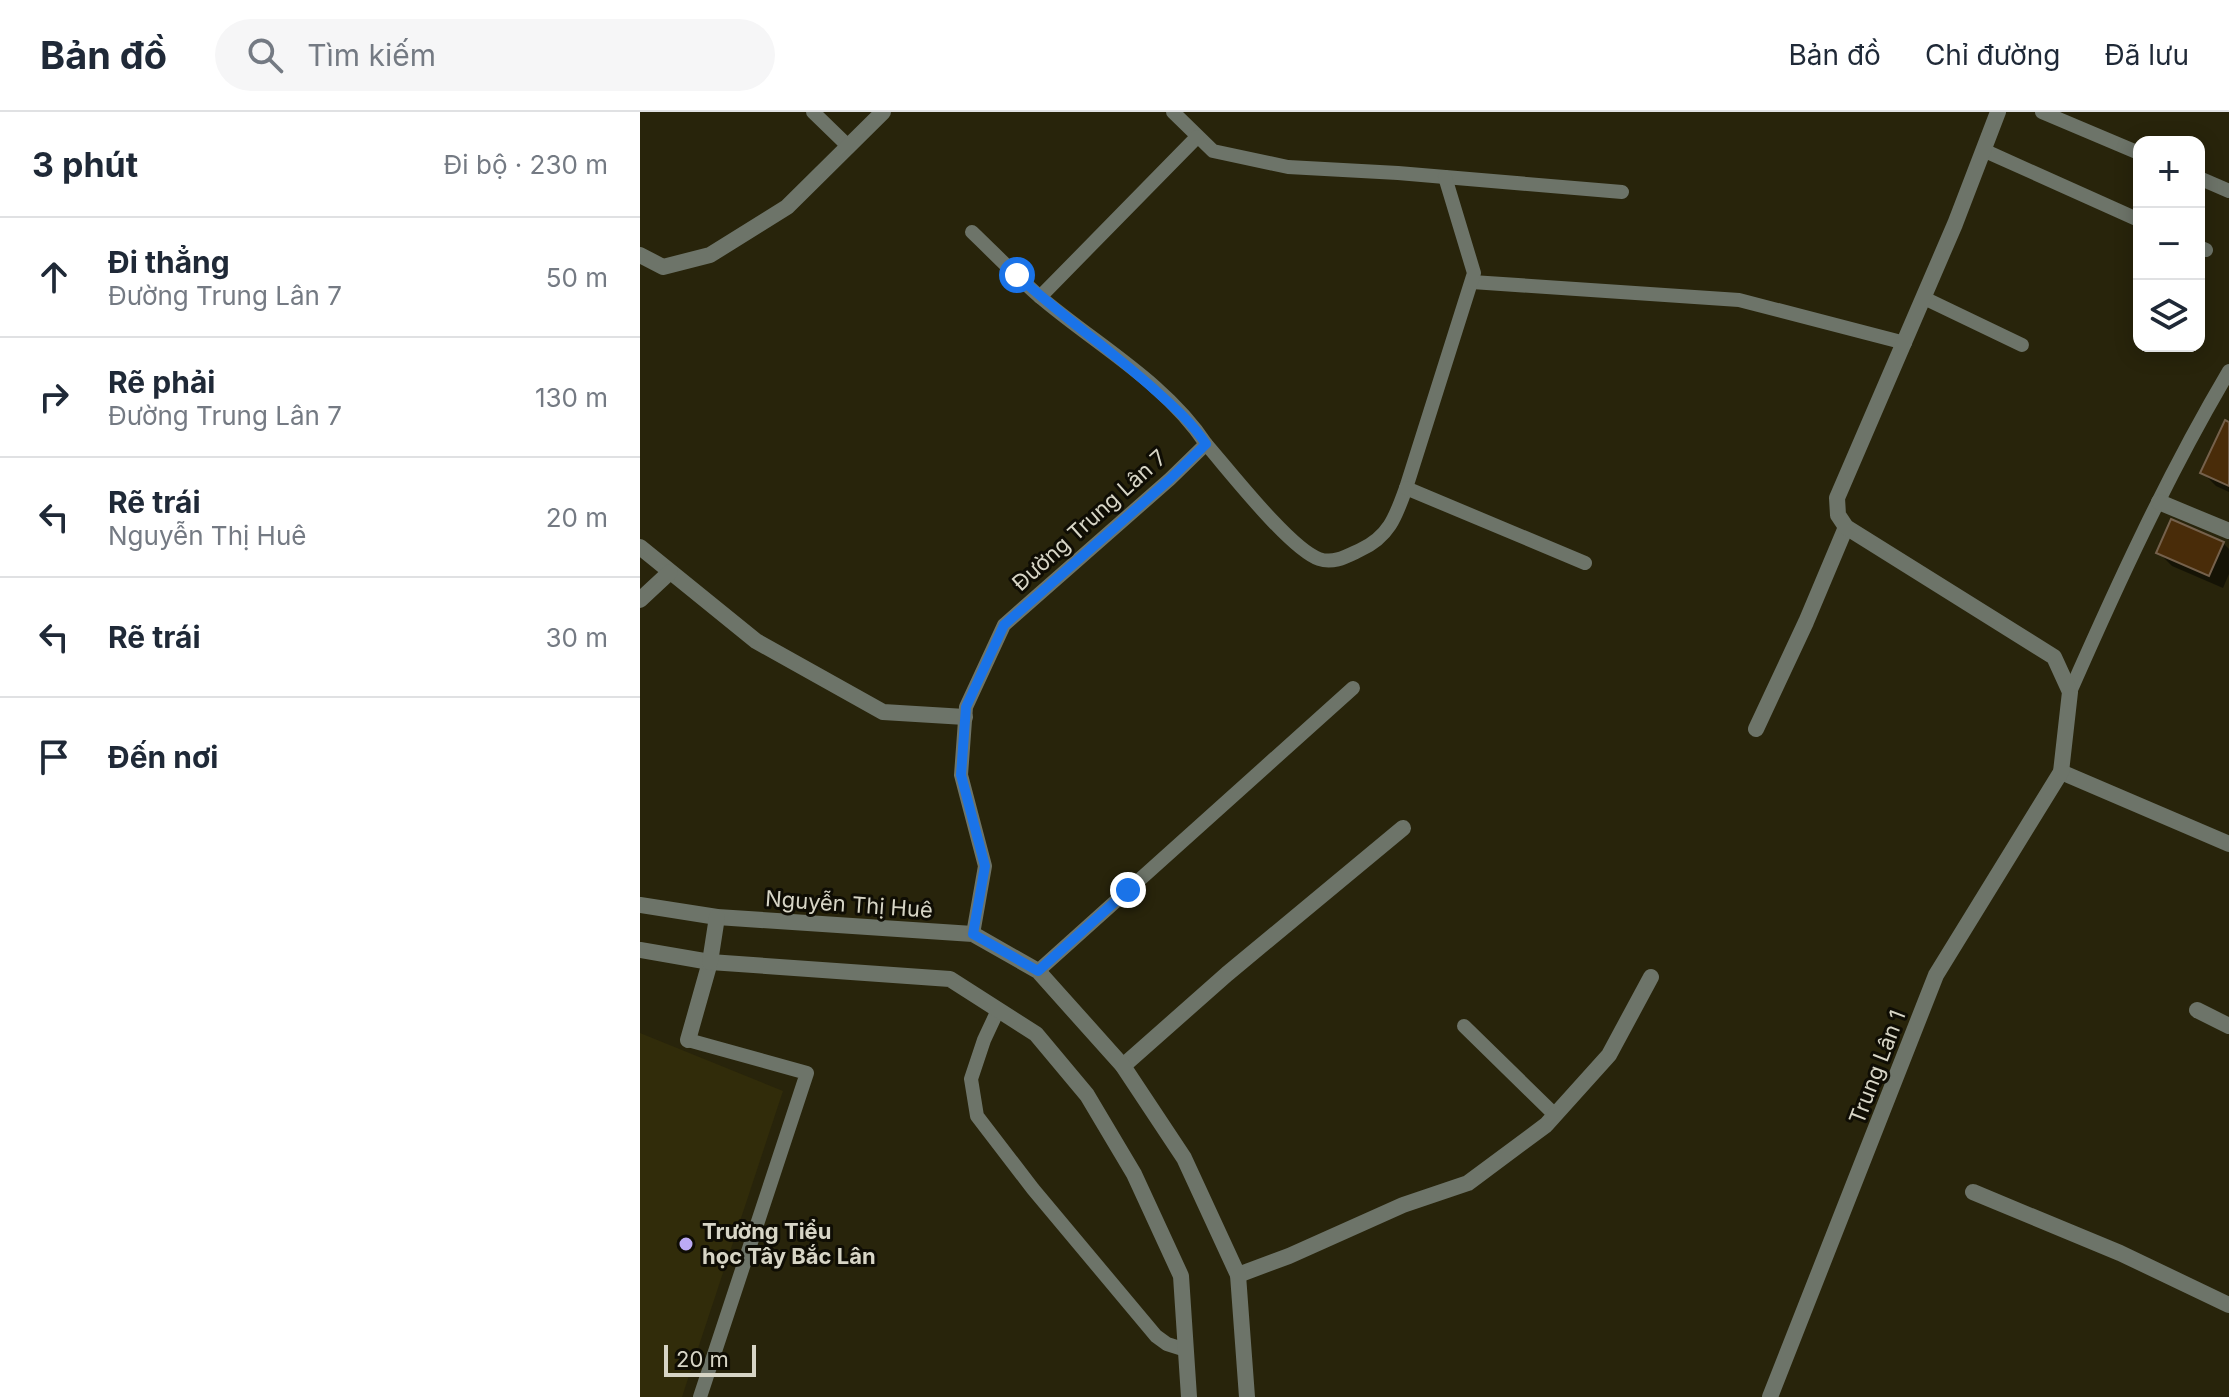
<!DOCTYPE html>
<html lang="vi">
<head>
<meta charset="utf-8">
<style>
	:root { --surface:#fff; --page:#f6f6f7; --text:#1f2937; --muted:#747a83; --line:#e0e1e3 }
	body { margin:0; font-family:Inter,sans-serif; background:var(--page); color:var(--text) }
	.controls { position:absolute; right:24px; top:24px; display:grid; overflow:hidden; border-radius:16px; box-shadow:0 4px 20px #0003 }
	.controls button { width:72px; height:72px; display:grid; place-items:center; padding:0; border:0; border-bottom:2px solid var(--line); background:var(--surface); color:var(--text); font:40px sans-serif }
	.scale { position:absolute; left:24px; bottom:20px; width:92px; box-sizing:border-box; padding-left:8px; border:4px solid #d7d5c6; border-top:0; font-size:22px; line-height:28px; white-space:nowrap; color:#d7d5c6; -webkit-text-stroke:6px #0f0d04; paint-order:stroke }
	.stop { position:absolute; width:24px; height:24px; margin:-18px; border:6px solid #1a73e8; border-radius:50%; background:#fff }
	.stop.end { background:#1a73e8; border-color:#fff; box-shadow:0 2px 8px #0008 }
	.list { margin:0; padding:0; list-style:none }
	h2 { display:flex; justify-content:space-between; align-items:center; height:104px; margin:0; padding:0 32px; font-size:34px }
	h2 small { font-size:26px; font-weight:400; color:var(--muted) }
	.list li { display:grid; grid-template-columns:52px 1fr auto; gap:24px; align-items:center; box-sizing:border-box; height:120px; padding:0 32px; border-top:2px solid var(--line) }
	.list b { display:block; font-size:30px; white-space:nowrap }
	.list p { margin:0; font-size:26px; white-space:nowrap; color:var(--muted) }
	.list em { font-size:26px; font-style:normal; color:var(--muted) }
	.icon { flex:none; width:44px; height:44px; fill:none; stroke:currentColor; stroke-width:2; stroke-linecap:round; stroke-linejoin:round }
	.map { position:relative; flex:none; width:1589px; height:1285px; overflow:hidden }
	header { display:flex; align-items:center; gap:48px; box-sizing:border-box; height:112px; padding:0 40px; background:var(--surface); border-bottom:2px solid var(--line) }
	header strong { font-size:38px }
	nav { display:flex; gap:44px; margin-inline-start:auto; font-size:28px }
	.search { width:560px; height:72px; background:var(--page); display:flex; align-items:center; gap:20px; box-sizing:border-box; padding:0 28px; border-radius:44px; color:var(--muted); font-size:30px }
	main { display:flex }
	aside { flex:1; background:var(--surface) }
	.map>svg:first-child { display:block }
</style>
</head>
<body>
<header>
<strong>Bản đồ</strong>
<div class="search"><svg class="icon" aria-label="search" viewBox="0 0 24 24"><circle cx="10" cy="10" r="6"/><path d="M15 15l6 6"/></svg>Tìm kiếm</div>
<nav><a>Bản đồ</a><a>Chỉ đường</a><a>Đã lưu</a></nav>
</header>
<main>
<aside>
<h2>3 phút<small>Đi bộ · 230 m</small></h2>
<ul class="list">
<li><svg class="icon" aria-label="ahead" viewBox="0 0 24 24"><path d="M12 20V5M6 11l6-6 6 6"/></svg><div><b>Đi thẳng</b><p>Đường Trung Lân 7</p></div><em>50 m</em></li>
<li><svg class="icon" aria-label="right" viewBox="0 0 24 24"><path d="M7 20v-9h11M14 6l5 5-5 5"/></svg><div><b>Rẽ phải</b><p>Đường Trung Lân 7</p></div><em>130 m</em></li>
<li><svg class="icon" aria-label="left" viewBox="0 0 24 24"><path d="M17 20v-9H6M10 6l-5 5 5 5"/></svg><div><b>Rẽ trái</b><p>Nguyễn Thị Huê</p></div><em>20 m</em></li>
<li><svg class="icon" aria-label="left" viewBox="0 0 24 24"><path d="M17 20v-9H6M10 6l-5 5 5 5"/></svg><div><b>Rẽ trái</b></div><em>30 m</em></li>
<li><svg class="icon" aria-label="arrive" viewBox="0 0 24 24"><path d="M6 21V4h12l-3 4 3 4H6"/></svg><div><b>Đến nơi</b></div></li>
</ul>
</aside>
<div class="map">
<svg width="1589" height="1285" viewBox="0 0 1589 1285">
	<rect width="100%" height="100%" fill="#28240b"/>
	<!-- built -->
	<path fill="#312c0a" d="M 0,921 L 143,979 L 42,1285 L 0,1285 Z"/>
	<!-- shadow -->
	<g fill="#0007">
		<path d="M 1589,312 L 1589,380 L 1576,374 L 1563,361 Z"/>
		<path d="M 1583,431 L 1589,437 L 1589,462 L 1583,476 L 1532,454 L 1518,440 Z"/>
	</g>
	<!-- building -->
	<g fill="#492c09" stroke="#75614c" stroke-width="2">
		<path d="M 1585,308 L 1589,310 L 1589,374 L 1560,361 Z"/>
		<path d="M 1531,407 L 1584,430 L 1569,464 L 1516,441 Z"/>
	</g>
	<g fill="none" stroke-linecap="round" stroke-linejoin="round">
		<!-- service -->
		<g stroke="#6d7469" stroke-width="14">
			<path d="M 173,0 L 207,33"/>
			<path d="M 533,0 L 573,39 L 648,55 L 758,61 L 982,80"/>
			<path d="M 1402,0 L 1499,41"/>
			<path d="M 1343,38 L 1499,108"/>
			<path d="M 1559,66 L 1589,79"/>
			<path d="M 332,120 C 354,141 376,164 399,184 C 455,232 525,270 566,332 L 530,367 L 364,513 L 326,595 L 321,663 L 345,754 L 333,822"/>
			<path d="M 1559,135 L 1566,138"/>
			<path d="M 832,170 L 1099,188 L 1265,231"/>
			<path d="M 400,185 L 557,25"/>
			<path d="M 1284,186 L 1382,233"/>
			<path d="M 566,332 C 588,357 650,437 679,447 C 694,452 707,444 720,438 C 749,425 756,404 766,376 L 834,161 L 805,65"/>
			<path d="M 766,376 L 945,451"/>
			<path d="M 1430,580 C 1478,471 1528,362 1589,259"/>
			<path d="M 398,859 L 713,576"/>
			<path d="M 358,898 L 344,928 L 331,967 L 337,1004 L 393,1077 L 516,1224 L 527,1232 L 546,1238"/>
			<path d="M 824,914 L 915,1003"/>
			<path d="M 48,928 L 167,961 L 60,1285"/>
		</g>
		<!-- minor -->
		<g stroke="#6d7469" stroke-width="16">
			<path d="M 0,143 L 23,155 L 70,143 L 147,95 L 243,0"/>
			<path d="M 1519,390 L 1589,419"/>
			<path d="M 0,435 L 116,529 L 243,600 L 325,605"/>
			<path d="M 0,488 L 30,460"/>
			<path d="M 1116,617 L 1166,510 L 1206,415"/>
			<path d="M 1421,660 L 1589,732"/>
			<path d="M 1557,898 L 1589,914"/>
			<path d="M 48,928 L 70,850"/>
			<path d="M 483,954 L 587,862 L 763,716"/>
			<path d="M 1333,1080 L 1480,1141 L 1589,1193"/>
			<path d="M 598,1163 L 649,1144 L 763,1093 L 828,1071 L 906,1013 L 969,943 L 1011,865"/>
			<path d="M 1130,1285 L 1296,863 L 1421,660 L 1430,580 L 1414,545 L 1206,415 L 1198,403 L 1197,386 L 1315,112 L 1358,0"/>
		</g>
		<!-- tertiary -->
		<g stroke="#6d7469" stroke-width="16">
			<path d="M 0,793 L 77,805 L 333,822 L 398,859 L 483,954 L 544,1046 L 598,1163 L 607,1285"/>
			<path d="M 0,838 L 70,850 L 310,867 L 396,922 L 447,983 L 494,1062 L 541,1164 L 549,1285"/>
			<path d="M 70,850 L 77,805"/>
		</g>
	</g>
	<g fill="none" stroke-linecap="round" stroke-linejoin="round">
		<!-- route -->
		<path stroke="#1a73e8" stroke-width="10" d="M 377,163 C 421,204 471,238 515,278 C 534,295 552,311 566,332 L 530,367 L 364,513 L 326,595 L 321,663 L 345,754 L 333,822 L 398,859 L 488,778"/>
	</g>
	<!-- markers -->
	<circle fill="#bcaaf5" stroke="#0f0d04" stroke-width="3" cx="46" cy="1132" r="8"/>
	<g text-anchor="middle" stroke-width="6" stroke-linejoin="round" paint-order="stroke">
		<!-- street labels -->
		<g font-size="22" fill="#d7d5c6" stroke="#0f0d04">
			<text transform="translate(449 408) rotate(-42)" y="8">Đường Trung Lân 7</text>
			<text transform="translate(209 792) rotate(4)" y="8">Nguyễn Thị Huê</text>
			<text transform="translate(1237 955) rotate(-69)" y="8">Trung Lân 1</text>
		</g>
		<!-- poi labels -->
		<g font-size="22" font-weight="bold" fill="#d7d5c6" stroke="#0f0d04" text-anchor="start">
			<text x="62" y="1127">Trường Tiểu<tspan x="62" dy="25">học Tây Bắc Lân</tspan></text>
		</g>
	</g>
</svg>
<div class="controls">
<button>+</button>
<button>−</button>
<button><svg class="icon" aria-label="layers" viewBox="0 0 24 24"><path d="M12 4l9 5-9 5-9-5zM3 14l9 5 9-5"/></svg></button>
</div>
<div class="scale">20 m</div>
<div class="stop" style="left:377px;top:163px"></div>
<div class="stop end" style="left:488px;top:778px"></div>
</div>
</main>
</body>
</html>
